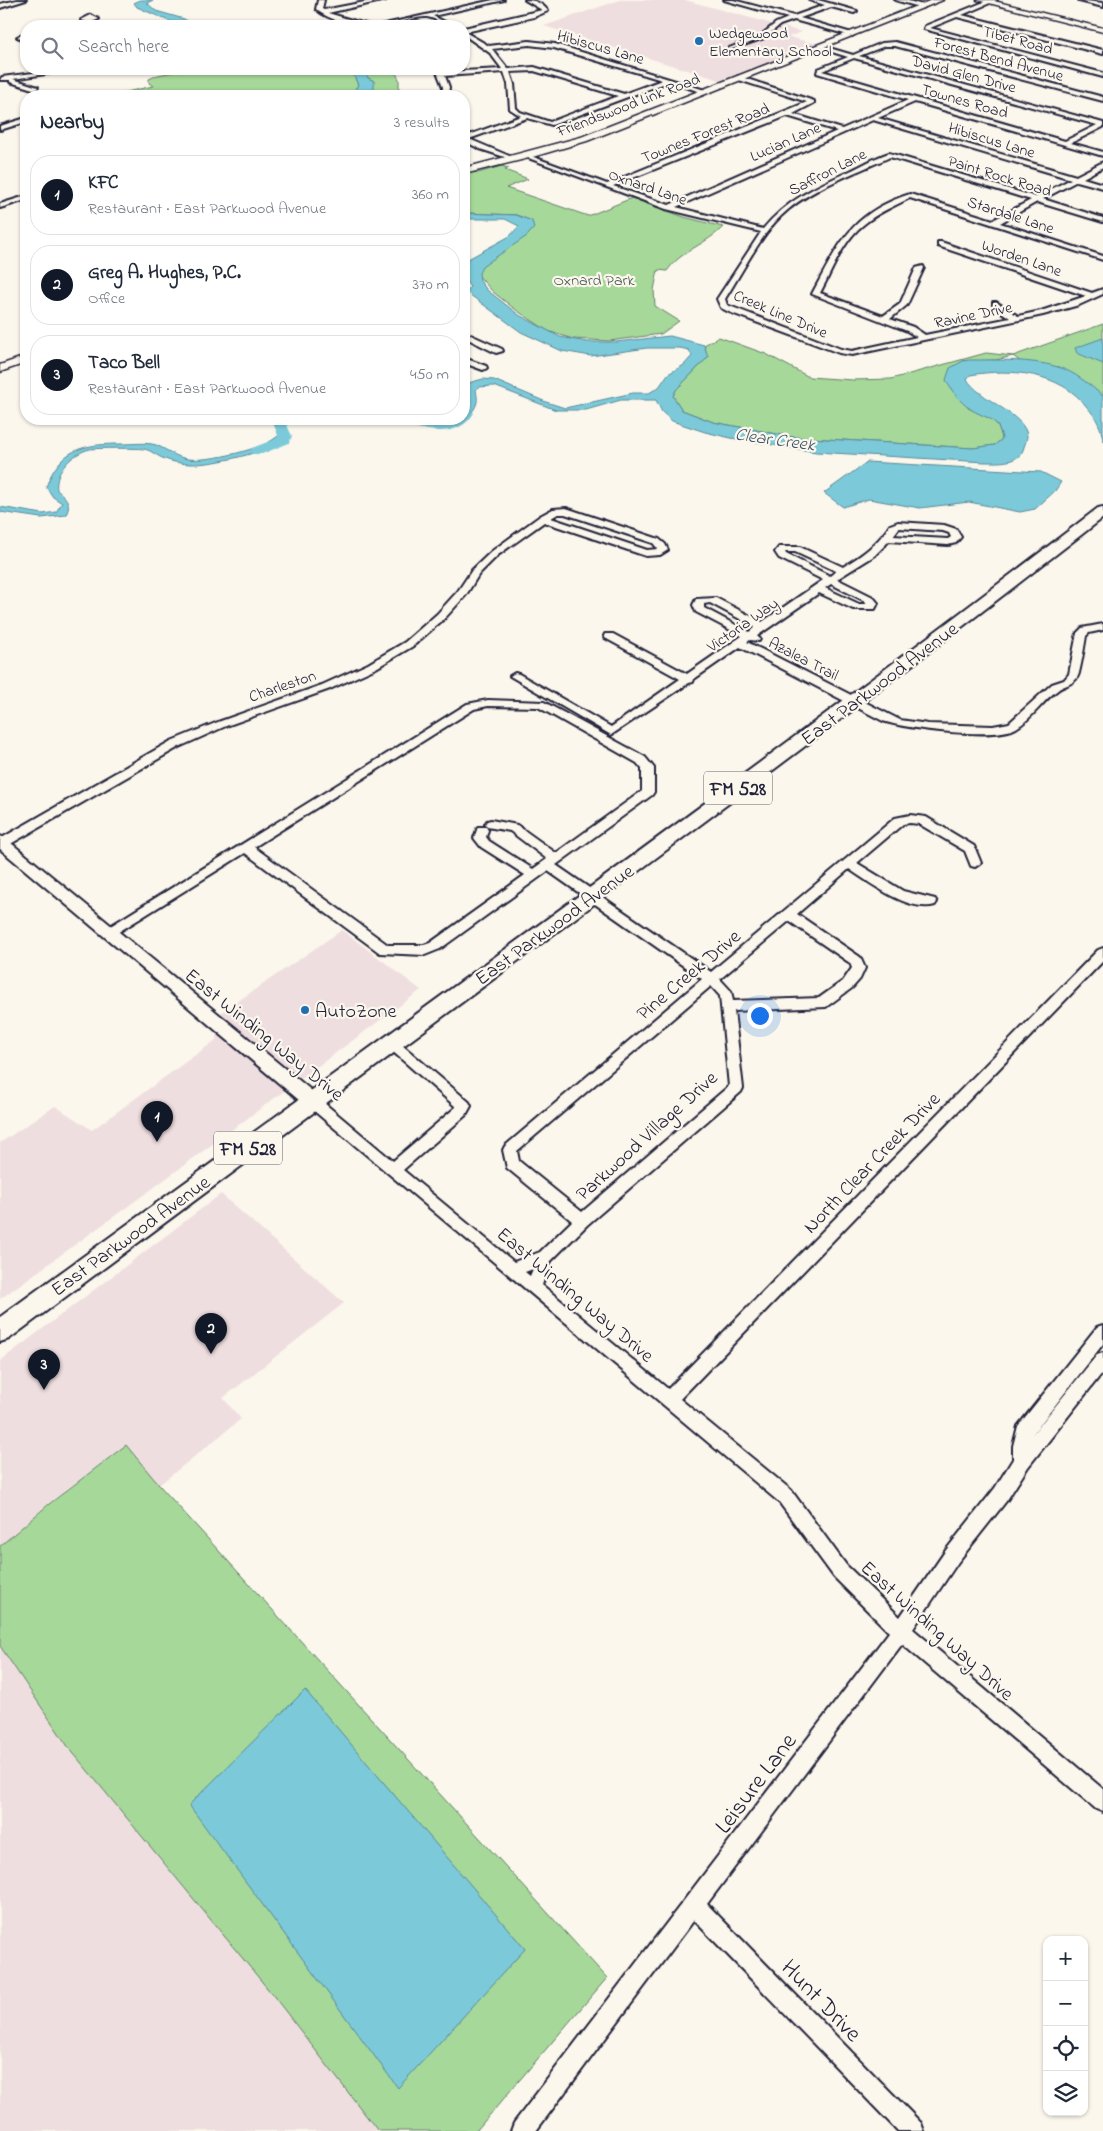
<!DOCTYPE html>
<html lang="en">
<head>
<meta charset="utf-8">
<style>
	:root { --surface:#fff; --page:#f6f6f7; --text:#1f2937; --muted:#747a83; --line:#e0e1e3; --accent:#111827 }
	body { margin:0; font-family:"Indie Flower",sans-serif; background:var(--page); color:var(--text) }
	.controls { position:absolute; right:15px; bottom:15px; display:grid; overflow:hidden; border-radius:10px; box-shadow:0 1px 4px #0004 }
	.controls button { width:45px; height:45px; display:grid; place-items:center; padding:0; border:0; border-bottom:1px solid var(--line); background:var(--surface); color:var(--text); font:25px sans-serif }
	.you { position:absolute; left:759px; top:1015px; width:18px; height:18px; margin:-12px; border:4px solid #fff; border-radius:50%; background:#1a73e8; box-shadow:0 0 0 8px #1a73e833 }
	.badge { display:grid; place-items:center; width:32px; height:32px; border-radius:50%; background:var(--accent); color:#fff; font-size:16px; font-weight:700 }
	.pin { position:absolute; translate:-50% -41px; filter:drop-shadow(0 1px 2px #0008) }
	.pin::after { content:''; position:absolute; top:26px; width:18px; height:15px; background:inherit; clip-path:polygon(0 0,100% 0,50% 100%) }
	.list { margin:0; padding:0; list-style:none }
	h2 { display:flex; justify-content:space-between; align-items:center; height:65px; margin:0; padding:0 20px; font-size:21px }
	h2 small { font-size:16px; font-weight:400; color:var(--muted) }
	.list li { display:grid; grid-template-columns:32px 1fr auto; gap:15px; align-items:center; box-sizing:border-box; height:80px; margin:0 10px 10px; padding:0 10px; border:1px solid var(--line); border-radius:20px }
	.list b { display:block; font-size:19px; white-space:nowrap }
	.list p { margin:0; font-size:16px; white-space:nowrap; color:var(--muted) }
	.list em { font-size:16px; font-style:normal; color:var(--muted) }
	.icon { flex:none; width:28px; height:28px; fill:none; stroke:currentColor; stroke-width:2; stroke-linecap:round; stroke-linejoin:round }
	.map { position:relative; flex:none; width:1103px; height:2131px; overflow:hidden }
	.search { position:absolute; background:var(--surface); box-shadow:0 1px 4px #0004; left:20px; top:20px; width:450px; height:55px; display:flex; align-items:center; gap:12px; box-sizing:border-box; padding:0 18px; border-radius:20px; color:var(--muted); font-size:19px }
	.panel { position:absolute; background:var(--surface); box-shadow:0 1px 4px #0004; left:20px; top:90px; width:450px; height:335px; border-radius:20px }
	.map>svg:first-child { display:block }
</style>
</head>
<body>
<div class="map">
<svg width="1103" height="2131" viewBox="0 0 1103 2131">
	<rect width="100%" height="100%" fill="#fbf7ec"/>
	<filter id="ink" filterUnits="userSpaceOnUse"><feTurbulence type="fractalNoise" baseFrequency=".02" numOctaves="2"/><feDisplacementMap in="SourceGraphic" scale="10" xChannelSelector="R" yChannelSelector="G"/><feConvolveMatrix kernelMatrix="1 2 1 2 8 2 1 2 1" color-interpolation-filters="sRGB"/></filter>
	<g filter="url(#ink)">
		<!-- built -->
		<g fill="#efdedf">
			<path d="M 620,0 L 685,0 L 802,32 L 788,37 L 822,45 L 726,82 L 544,26 Z"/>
			<path d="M 342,930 L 421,990 L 149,1191 L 0,1299 L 0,1143 L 55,1106 L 92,1130 L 216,1040 L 222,1012 Z"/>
			<path d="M 221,1194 L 344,1303 L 223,1398 L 241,1419 L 159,1485 L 126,1445 L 49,1503 L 0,1546 L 0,1361 Z"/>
			<path d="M 0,1646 L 69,1748 L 272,1994 L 378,2131 L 0,2131 Z"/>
		</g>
		<!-- green -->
		<g fill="#a6d899" stroke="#647d6a">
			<path d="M 189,69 L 347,69 L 353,73 L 358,85 L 350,96 L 109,96 L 153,86 L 149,83 L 149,79 L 158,75 Z"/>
			<path d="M 361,69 L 394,69 L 399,79 L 399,96 L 364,96 L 374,81 L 368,78 Z"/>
			<path d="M 464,166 L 478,173 L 501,166 L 509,168 L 505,170 L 528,179 L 506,188 L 588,216 L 632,198 L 684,217 L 723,227 C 707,244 680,251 667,271 L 658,270 L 654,290 L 655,306 L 679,321 L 661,334 L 609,341 L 573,339 L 548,331 L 516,310 L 493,292 L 476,273 L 486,261 L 532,221 L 516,215 L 464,213 Z"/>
			<path d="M 1103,324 L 1103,396 L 1058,367 L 1021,362 L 1013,356 L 996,360 L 963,361 L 968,408 C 987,417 998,417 1002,439 L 995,445 L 973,448 L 793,437 L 713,422 L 682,410 L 673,396 L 676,390 L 708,357 L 704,345 L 719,337 L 766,354 L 809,377 L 853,380 L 891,379 L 986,353 L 1013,356 Z"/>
			<path d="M 126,1445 L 159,1485 L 607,1978 L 476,2131 L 378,2131 L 272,1994 L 69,1748 L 0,1646 L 0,1546 L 49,1504 Z"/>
		</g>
		<!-- water -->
		<g fill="#7bcad9" stroke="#57879a">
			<path d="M 140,0 L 153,0 L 147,3 L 156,11 L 184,19 L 197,26 L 180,26 L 137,7 L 134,3 Z"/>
			<path d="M 347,69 L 364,70 L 368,78 L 374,81 L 374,89 L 364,96 L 350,96 L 358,85 L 353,73 Z"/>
			<path d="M 464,213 L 516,215 L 532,221 L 534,228 L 527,236 L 496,257 L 482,267 L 479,273 L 480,281 L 487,290 L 519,315 L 560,337 L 587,342 L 616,342 L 670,336 L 704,345 L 708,357 L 676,390 L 673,396 L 682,410 L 713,422 L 793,437 L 973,448 L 995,445 L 1002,439 C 998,415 986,420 969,408 C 960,402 951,390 946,380 L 950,368 L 963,361 L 969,360 C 996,360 1032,359 1058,367 C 1075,372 1090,385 1103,396 L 1103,442 C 1102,428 1096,417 1087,407 C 1060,372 1011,368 970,375 L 967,379 C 978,399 1026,415 1027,436 C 1027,439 1025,444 1024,447 C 1020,464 999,462 985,462 L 816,452 L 731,438 L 705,432 L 672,421 L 662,412 L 656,400 L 621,400 L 586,410 L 556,410 L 494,386 L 478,387 L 476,390 C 478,400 478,404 472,412 C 455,436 420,432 397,419 L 414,419 L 422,423 L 435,426 L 454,419 L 464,419 L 468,383 L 483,379 L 494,380 L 546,402 L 565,408 L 633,393 L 649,393 L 659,387 L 668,374 L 684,365 L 692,356 L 689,350 L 680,348 L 647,348 L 591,356 L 562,351 L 521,332 L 466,292 L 470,287 L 464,279 L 464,264 L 468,259 L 510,236 L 519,226 L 505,219 L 464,219 Z"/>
			<path d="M 1103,338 L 1103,364 L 1077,353 L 1075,348 Z"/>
			<path d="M 272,419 L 281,419 L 286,438 C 270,452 212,465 191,464 C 183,464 172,462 165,459 C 158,457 151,450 144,449 C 136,448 97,448 90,449 C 73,453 54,471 57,490 C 66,498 72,502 66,515 L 41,518 L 0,512 L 0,507 L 43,514 L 56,512 L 62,503 L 53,497 L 46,487 C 60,448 84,444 122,444 C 132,444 147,442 156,445 C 168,450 175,457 188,459 C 207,462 266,449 279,435 Z"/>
			<path d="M 867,462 L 1041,472 L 1061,482 L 1055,491 L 1035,509 L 1020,512 L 969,502 L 920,508 L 869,499 L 843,507 L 824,493 Z"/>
			<path d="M 305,1690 L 525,1949 L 398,2088 L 189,1805 Z"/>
		</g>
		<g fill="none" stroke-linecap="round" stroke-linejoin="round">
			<!-- river -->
			<g fill="#7bcad9" fill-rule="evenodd">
				<path d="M 468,409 L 474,413 C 458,439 426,432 403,422 L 401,419 L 417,419 L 438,424 L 455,419 L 464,419 L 464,410 Z"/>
				<path d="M 272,419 L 284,419 L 292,436 L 289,443 L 262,454 L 252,454 L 251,451 L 252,448 L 279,438 Z"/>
			</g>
			<defs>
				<g id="minor">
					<path d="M 17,0 L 26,0 L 0,8 L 0,4 Z"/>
					<path d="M 318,0 L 324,0 L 322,9 L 324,10 L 375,0 L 386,0 L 328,13 L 372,26 C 355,26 329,21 316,9 Z"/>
					<path d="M 493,0 L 504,0 L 433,16 L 453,26 C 443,26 436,18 427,17 C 412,16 393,27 376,26 Z"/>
					<path d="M 525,0 C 535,0 542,3 548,11 L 534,17 L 465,32 L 489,46 L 529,41 L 555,44 L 708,91 L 705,93 L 668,82 L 552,125 L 527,118 L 469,139 L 514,158 L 514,160 L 480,149 L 464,141 L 464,137 L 521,116 L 510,109 L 508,84 L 504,72 L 445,76 L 449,87 L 448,96 L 442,96 L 443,87 L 436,69 L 442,69 L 443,72 L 502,69 L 490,53 L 464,35 L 464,28 L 542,10 ZM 529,45 L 554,48 L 662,80 L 624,94 L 534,67 L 508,69 L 492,49 ZM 534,71 L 618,96 L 550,122 L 520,112 L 516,108 L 514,84 L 510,72 Z"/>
					<path d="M 724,0 L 733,0 L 794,16 L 825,5 L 809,0 L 818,0 L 857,11 L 854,13 L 831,7 L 800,18 L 855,34 L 852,36 L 794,20 L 780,25 L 764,38 L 729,50 L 729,48 L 760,36 L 776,23 L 788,18 Z"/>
					<path d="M 895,0 L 905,0 L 926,6 L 923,8 Z"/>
					<path d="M 989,0 L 997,0 L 962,15 L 1103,50 L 1103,54 L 957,17 L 930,28 L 1103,73 L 1103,77 L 924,29 L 925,26 Z"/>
					<path d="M 1078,0 L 1103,3 L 1103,7 L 1079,1 Z"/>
					<path d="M 91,15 L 99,19 L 90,23 L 81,20 Z"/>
					<path d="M 26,33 L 26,40 L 17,37 Z"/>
					<path d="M 895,42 L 1103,97 L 1103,101 L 895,46 L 885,46 L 859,56 L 1103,123 L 1103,127 L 1071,143 L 1103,152 L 1103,156 L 915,102 L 878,118 L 1076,176 L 1103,162 L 1103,167 L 1083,178 L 1103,184 L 1103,188 L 1077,181 L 1043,199 L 1103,218 L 1103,222 L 1037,202 L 1000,223 L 1103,256 L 1103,260 L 910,198 C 894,206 877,213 863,225 C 842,242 833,269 820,293 L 883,316 L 900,304 L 916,268 L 923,266 L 924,268 L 907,305 L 890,319 L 913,327 L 925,335 L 1010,318 L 993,306 L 993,302 L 996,302 L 1018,316 L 1041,311 L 1086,296 L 938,246 L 938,242 L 941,242 L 1092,293 L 1103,289 L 1103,294 L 1079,305 L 1043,315 L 852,355 L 839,353 L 729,312 L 721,308 L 717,299 L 761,232 L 666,209 L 523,156 L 528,155 L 607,184 L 807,102 L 736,79 L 738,76 L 814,101 L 814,103 L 793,114 L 842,129 L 908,100 L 817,73 L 818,69 L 848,57 L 816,47 L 819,45 L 853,55 L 882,43 ZM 854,58 L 1097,125 L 1065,141 L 822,71 ZM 787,116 L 837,131 L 669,205 L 613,186 ZM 873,120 L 1071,179 L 1036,197 L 889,153 C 876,157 863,165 850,171 C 817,186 787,200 763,229 L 676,207 ZM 890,157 L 1031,200 L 993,220 L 910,194 C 851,213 839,244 812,294 L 907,331 L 917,337 L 852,351 L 841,349 L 727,305 L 725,299 C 741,274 760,236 781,216 C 810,188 854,174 890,157 Z"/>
					<path d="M 64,69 L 78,69 L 13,79 L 38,87 L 36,90 L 10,82 L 10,80 L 0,80 L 2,77 Z"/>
					<path d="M 91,69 L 109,69 L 106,71 Z"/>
					<path d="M 26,118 L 26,122 L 0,130 L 0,126 Z"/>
					<path d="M 26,196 L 26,200 L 0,208 L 0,204 Z"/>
					<path d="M 464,332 L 502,349 L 503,351 L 496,353 L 464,337 Z"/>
					<path d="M 464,358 L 486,366 L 487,368 L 483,370 L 464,363 Z"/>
					<path d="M 566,508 L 659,539 L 665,544 L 668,550 L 660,555 L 646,556 L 544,522 L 498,555 L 479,574 L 466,595 L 445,618 L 413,646 L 376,668 L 330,689 L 226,726 L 179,747 L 7,846 L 0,846 L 0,839 L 171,741 L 218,722 L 322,685 L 368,664 L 405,642 L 437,614 L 458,591 L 472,570 L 492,551 L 540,516 L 553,509 ZM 558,514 L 565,514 L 653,543 L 658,549 L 647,550 L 551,518 Z"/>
					<path d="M 898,522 L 944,525 L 956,529 L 961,537 L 956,543 L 948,545 L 889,541 L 874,556 L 837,579 L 873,597 L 878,603 L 875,609 L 853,609 L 819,593 L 757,636 L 760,639 L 759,641 L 750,640 L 747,642 L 900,720 L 928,724 L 993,726 L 1009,723 L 1052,684 L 1064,680 L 1069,674 L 1077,633 L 1082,628 L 1103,624 L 1103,630 L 1089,633 L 1086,636 C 1084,648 1082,661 1079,673 C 1076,684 1067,684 1059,689 C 1043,700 1033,718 1016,728 C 997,740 905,729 883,721 L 740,647 L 694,679 L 693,682 L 689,683 L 611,735 L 510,676 L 515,673 L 519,674 L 611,727 L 680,679 L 605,638 L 604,636 L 605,634 L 613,634 L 687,674 L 742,636 L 696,612 L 693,605 L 696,599 L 716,598 L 762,622 L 823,580 L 779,558 L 775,552 L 779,547 L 800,547 L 843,567 C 862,555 877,545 890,525 ZM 899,528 L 943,531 L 949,533 L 951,537 L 948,539 L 893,536 ZM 785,552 L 795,552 L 836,571 L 830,576 L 786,554 ZM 831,584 L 865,601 L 867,604 L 859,604 L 825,588 ZM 710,603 L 755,627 L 749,632 L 704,608 L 704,604 Z"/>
					<path d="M 488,700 L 544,702 L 645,757 L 654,768 L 654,792 L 652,795 L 556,865 L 711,972 L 895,818 L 910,815 L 926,817 L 974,846 L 981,863 L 975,867 L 971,866 L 965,851 L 919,824 L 910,823 L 903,824 L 857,863 L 903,891 L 935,899 L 937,902 L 935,905 C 910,913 870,883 849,869 L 797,914 L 860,957 L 865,968 L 860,979 L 852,988 L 826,1007 L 734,1011 L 743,1088 L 741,1092 L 587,1225 L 551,1261 L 542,1285 L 668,1389 L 1098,950 L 1103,948 L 1103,961 L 680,1399 L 791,1490 L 846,1565 L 900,1617 L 946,1550 L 995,1488 L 1013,1459 L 1013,1446 L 1018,1426 L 1097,1327 L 1103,1325 L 1103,1344 L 1031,1436 L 1097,1355 L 1103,1353 L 1103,1372 L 1028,1467 L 1007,1500 L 958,1562 L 913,1629 L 1103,1789 L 1103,1812 L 1096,1809 L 902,1644 L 707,1904 L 921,2123 L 924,2131 L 898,2131 L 694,1920 L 536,2131 L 511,2131 L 514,2123 L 889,1632 L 834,1577 L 779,1502 L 307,1105 L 305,1101 L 307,1097 L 312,1095 L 317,1097 L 393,1161 L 456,1107 L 383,1043 L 385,1039 L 390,1038 L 395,1039 L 469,1102 L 471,1106 L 466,1115 L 403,1170 L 514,1262 L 540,1252 L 572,1221 L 507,1168 L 503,1150 L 505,1146 L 702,979 L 548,871 L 440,949 L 425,955 L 380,953 L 245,853 L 112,936 L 104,936 L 102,933 L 104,930 L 467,704 ZM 488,706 L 538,707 L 637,763 L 642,769 L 642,791 L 556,853 L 517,825 L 491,820 L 487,821 L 485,824 L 487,827 L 510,831 L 547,859 L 533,869 L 489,841 L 486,837 L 488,830 L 486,827 L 478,827 L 474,838 L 481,847 L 525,875 L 430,943 L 424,945 L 388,945 L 254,847 L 474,709 ZM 789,921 L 850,963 L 852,968 L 843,981 L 819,998 L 733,1001 L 731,991 L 720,979 ZM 711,986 L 720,996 L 729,1086 L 582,1212 L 519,1161 L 517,1151 ZM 533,1269 L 530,1276 L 525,1272 Z"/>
				</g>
				<path id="tertiary" d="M 0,836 L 5,838 L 318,1096 L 320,1101 L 318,1106 L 312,1108 L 306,1106 L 0,849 Z"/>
				<g id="secondary">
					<path d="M 932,0 L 943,0 L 587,141 L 529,158 L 464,174 L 464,168 L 581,137 Z"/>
					<path d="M 977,0 L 990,0 L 1103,28 L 1103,32 Z"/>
					<path d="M 26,356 L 26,363 L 0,372 L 0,365 Z"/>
				</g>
				<path id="primary" d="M 1103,507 L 1103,518 C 743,798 374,1066 9,1339 L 0,1342 L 0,1317 C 367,1049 737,785 1098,508 Z"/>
			</defs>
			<!-- minor casing -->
			<use href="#minor" stroke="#22223b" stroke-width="4"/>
			<!-- tertiary casing -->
			<use href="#tertiary" stroke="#22223b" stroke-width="4"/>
			<!-- secondary casing -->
			<use href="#secondary" stroke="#22223b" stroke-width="3"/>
			<!-- primary casing -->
			<use href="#primary" stroke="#22223b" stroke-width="4"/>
			<!-- minor -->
			<use href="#minor" fill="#fbf7ec" fill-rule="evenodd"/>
			<!-- tertiary -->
			<use href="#tertiary" fill="#fbf7ec" fill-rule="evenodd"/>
			<!-- secondary -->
			<use href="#secondary" fill="#fbf7ec" fill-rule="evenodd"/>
			<!-- primary -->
			<use href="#primary" fill="#fbf7ec" fill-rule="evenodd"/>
		</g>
	</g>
	<!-- markers -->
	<g fill="#1f6fb2" stroke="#fbf7ec" stroke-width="2">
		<circle cx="699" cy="41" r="5"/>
		<circle cx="305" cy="1010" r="5"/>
	</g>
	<g text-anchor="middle" stroke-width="4.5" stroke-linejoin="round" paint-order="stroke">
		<!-- far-poi labels -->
		<g font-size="16" fill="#22223b" stroke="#fbf7ec" text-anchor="start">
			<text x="709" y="38">Wedgewood<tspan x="709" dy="18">Elementary School</tspan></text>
		</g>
		<!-- far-street labels -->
		<g font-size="16" fill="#22223b" stroke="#fbf7ec">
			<text transform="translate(1018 39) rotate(15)" y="6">Tibet Road</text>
			<text transform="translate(601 46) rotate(16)" y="6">Hibiscus Lane</text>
			<text transform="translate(999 58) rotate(15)" y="6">Forest Bend Avenue</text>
			<text transform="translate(964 73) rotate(15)" y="6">David Glen Drive</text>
			<text transform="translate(965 100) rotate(16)" y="6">Townes Road</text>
			<text transform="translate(628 104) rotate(-21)" y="6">Friendswood Link Road</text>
			<text transform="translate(705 132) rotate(-22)" y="6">Townes Forest Road</text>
			<text transform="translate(992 139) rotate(17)" y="6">Hibiscus Lane</text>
			<text transform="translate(785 141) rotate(-24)" y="6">Lucian Lane</text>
			<text transform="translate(827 171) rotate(-27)" y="6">Saffron Lane</text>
			<text transform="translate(1000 175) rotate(17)" y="6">Paint Rock Road</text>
			<text transform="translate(648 186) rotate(19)" y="6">Oxnard Lane</text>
			<text transform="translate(1011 214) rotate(18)" y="6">Stardale Lane</text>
			<text transform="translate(1022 257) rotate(19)" y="6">Worden Lane</text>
			<text transform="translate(781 313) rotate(23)" y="6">Creek Line Drive</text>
			<text transform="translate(973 314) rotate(-12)" y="6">Ravine Drive</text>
			<text transform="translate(742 624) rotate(-35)" y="6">Victoria Way</text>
			<text transform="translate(804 658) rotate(27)" y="6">Azalea Trail</text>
			<text transform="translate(282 685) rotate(-19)" y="6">Charleston</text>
		</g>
		<!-- far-park labels -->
		<g font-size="16" fill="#4a5957" stroke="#fbf7ec">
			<text x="594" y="285">Oxnard Park</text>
		</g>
		<!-- far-water labels -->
		<g font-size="18" font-style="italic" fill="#3d546a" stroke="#fbf7ec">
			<text transform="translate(775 439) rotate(8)" y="6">Clear Creek</text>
		</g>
		<!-- shield labels -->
		<g fill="#fbf7ec" stroke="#636270" stroke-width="1">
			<rect x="704" y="771.5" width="68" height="33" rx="4"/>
			<rect x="214" y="1131.5" width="68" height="33" rx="4"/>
		</g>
		<g font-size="19" font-weight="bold" fill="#22223b">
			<text x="738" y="795">FM 528</text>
			<text x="248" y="1155">FM 528</text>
		</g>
		<!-- street labels -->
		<g font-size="20" fill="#22223b" stroke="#fbf7ec">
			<text transform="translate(879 683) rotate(-37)" y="7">East Parkwood Avenue</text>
			<text transform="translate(554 924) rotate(-36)" y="7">East Parkwood Avenue</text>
			<text transform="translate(688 974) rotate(-40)" y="7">Pine Creek Drive</text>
			<text transform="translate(265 1034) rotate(39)" y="7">East Winding Way Drive</text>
			<text transform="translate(646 1135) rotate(-42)" y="7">Parkwood Village Drive</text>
			<text transform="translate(871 1162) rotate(-46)" y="7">North Clear Creek Drive</text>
			<text transform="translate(130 1235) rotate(-36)" y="7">East Parkwood Avenue</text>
			<text transform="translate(576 1294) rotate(40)" y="7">East Winding Way Drive</text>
			<text transform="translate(938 1630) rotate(42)" y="7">East Winding Way Drive</text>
		</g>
		<!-- poi labels -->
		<g font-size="20" fill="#22223b" stroke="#fbf7ec" text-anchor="start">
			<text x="315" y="1017">AutoZone</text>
		</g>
		<!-- near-street labels -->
		<g font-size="24" fill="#22223b" stroke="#fbf7ec">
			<text transform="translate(755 1783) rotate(-53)" y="8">Leisure Lane</text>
			<text transform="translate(822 2000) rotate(46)" y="8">Hunt Drive</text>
		</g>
	</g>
</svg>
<div class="controls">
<button>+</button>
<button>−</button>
<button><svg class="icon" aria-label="locate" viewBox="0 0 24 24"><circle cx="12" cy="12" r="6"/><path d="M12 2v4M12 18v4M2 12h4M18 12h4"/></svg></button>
<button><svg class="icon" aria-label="layers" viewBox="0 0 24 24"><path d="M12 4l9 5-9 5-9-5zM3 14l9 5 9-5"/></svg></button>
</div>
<div class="you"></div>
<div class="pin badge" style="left:157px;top:1142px">1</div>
<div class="pin badge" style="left:211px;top:1354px">2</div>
<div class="pin badge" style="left:44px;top:1390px">3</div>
<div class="search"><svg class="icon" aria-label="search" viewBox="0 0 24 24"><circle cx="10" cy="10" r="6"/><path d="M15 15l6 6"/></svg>Search here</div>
<section class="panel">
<h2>Nearby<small>3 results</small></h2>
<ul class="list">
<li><span class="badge">1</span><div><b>KFC</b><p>Restaurant · East Parkwood Avenue</p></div><em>360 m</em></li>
<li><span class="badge">2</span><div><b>Greg A. Hughes, P.C.</b><p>Office</p></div><em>370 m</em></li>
<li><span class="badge">3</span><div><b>Taco Bell</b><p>Restaurant · East Parkwood Avenue</p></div><em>450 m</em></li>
</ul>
</section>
</div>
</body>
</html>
